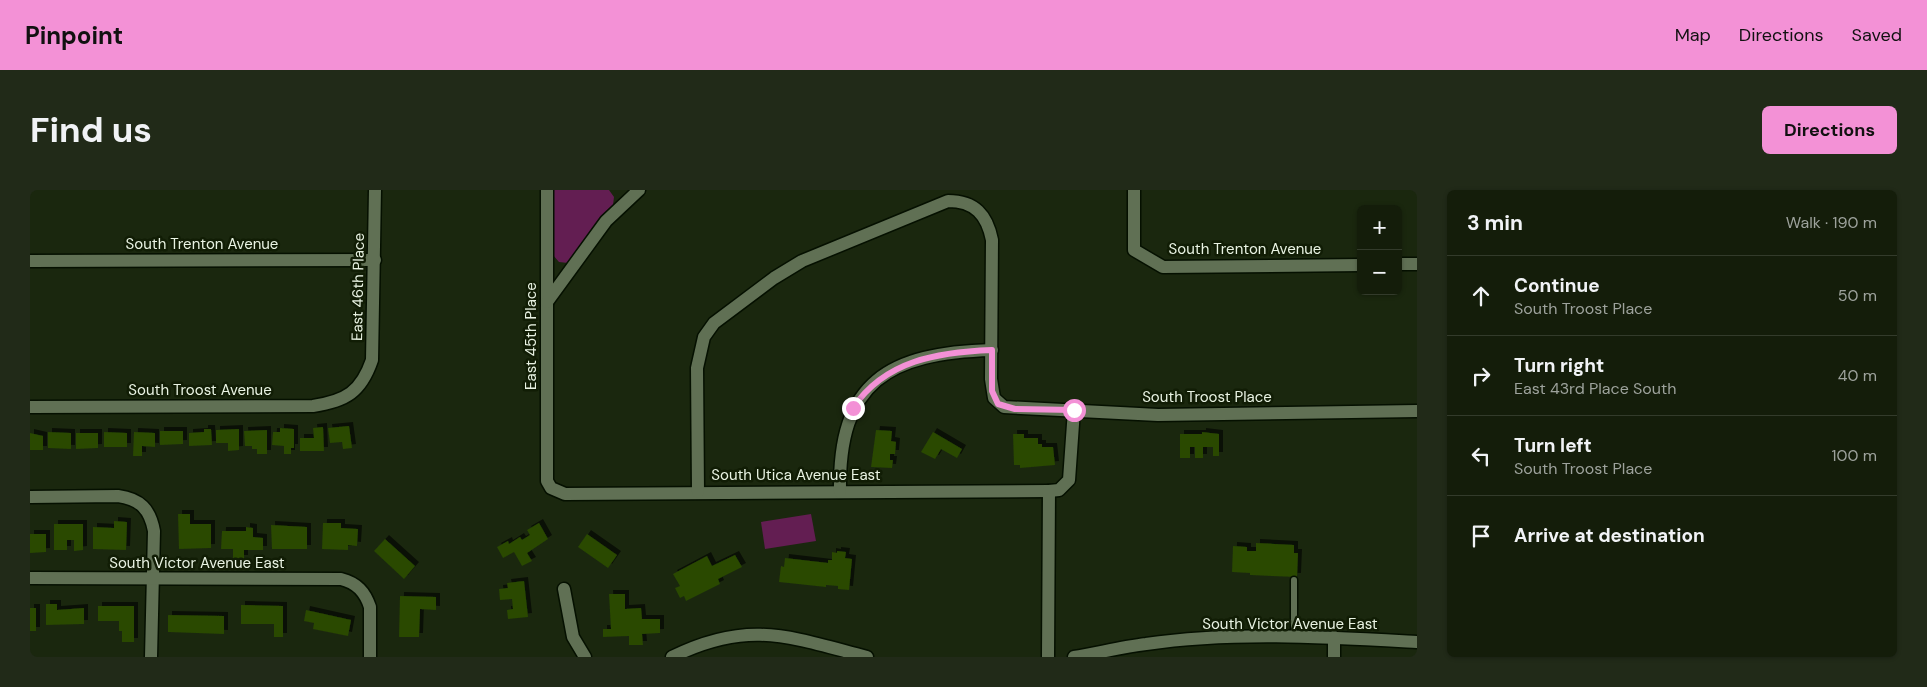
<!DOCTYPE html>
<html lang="en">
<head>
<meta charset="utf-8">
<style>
	:root { --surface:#141d0a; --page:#212a18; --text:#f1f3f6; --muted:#9da29c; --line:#333b2b; --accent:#f391d6 }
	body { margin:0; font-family:"DM Sans",sans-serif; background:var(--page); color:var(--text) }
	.controls { position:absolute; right:15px; top:15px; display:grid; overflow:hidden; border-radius:8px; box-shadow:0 1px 4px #0004 }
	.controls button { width:45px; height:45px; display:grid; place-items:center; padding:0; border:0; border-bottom:1px solid var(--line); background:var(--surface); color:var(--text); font:25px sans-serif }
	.stop { position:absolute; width:15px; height:15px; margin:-11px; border:4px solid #f391d6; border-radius:50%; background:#fff }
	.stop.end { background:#f391d6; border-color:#fff; box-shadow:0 1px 5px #0008 }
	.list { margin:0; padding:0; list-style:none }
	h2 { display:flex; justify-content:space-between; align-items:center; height:65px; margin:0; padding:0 20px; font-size:21px }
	h2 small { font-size:16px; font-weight:400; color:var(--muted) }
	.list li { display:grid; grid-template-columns:32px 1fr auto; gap:15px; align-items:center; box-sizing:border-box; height:80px; padding:0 20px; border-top:1px solid var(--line) }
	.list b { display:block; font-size:19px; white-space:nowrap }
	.list p { margin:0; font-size:16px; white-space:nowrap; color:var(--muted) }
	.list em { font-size:16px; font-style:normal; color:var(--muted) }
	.icon { flex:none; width:28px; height:28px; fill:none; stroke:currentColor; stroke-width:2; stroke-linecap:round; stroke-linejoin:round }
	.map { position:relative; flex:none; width:1387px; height:467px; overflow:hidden; border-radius:8px }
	header { display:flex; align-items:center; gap:30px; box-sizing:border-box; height:70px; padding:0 25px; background:var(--accent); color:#111 }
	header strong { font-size:24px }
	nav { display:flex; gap:28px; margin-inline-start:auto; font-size:18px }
	.intro { display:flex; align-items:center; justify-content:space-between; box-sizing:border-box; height:120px; padding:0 30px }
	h1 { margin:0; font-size:35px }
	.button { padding:12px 22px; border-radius:8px; background:var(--accent); color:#111; font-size:18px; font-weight:700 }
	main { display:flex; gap:30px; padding:0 30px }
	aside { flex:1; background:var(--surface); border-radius:8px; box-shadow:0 1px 4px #0004 }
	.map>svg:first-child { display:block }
</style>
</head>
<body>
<header>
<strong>Pinpoint</strong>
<nav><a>Map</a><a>Directions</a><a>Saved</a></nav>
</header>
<div class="intro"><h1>Find us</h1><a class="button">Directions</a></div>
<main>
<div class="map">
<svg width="1387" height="467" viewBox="0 0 1387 467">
	<defs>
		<filter id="shadow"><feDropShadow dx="4" dy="-4" stdDeviation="0" flood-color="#0009"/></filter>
	</defs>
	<rect width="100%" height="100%" fill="#1a270e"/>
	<!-- green -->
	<g fill="#631e52">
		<path d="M 523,0 L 579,0 L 584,7 L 583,15 L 565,35 L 538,73 L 529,72 L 523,65 Z"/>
		<path d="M 781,324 L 786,351 L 735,359 L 731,332 Z"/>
	</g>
	<!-- building -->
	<g fill="#294802" filter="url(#shadow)">
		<path d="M 319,236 L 322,258 L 313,259 L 312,252 L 300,253 L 298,238 Z"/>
		<path d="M 293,237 L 294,261 L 270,261 L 270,248 L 284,248 L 283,238 Z"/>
		<path d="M 250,238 L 264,239 L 264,258 L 261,258 L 261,264 L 254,264 L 254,256 L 242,255 L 243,242 L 250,242 Z"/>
		<path d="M 174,239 L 181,239 L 182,255 L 159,256 L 159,243 L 174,242 Z"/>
		<path d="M 209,239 L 209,260 L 198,261 L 198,253 L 186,253 L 186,240 Z"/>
		<path d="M 237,240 L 237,264 L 227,264 L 227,259 L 222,259 L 222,256 L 215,256 L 214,241 Z"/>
		<path d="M 846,240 L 862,241 L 861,251 L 866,252 L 865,264 L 860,264 L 860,270 L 863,270 L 862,278 L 841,277 Z"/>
		<path d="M 130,241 L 153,241 L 153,254 L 130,255 Z"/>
		<path d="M 18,242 L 41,243 L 41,259 L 18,258 Z"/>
		<path d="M 74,242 L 97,243 L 97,257 L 74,257 Z"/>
		<path d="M 104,242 L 125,243 L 125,257 L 112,256 L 112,266 L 103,266 Z"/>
		<path d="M 903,242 L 932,259 L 927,268 L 911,259 L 905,269 L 891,262 Z"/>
		<path d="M 1172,242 L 1189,244 L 1189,266 L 1183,266 L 1183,257 L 1173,257 L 1173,268 L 1165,268 L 1165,257 L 1160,257 L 1160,268 L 1150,268 L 1150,244 L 1172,244 Z"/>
		<path d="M 0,243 L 13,246 L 13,260 L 0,260 Z"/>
		<path d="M 46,243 L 68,243 L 68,258 L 46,259 Z"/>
		<path d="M 983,244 L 994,244 L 994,248 L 1008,248 L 1008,254 L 1012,254 L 1012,257 L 1023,257 L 1025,275 L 990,278 L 990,275 L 984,275 Z"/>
		<path d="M 148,324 L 160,324 L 160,334 L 181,334 L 181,358 L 149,359 Z"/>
		<path d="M 84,331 L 97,332 L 96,360 L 63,359 L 63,337 L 84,338 Z"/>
		<path d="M 293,333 L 311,333 L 311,338 L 328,339 L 327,356 L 318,355 L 318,360 L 292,359 Z"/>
		<path d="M 509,333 L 518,349 L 497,363 L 502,371 L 492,376 L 484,362 L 473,368 L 467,357 L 478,351 L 479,354 L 490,347 L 492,350 L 500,345 L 497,340 Z"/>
		<path d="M 24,334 L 53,334 L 53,360 L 44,361 L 44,350 L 37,350 L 37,360 L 24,360 Z"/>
		<path d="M 241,335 L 277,337 L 277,359 L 242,359 Z"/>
		<path d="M 216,337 L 223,338 L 223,347 L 233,348 L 233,360 L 214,360 L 214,369 L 203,369 L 203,359 L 191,359 L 192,341 L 216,341 Z"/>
		<path d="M 0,344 L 16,344 L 16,362 L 0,363 Z"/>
		<path d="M 557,344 L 587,365 L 578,378 L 548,357 Z"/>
		<path d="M 355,349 L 385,376 L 374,389 L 344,361 Z"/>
		<path d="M 1226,353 L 1264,355 L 1264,363 L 1268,363 L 1267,387 L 1220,385 L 1220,383 L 1202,382 L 1203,356 L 1217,357 L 1217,361 L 1226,361 Z"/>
		<path d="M 807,361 L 816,362 L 815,368 L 822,369 L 819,400 L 808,399 L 808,396 L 796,395 L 796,397 L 749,392 L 751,376 L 754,377 L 755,368 L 798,373 L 798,370 L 802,370 L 802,362 L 807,363 Z"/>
		<path d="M 705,365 L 712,377 L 688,389 L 690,394 L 656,411 L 654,406 L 650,408 L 645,398 L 650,396 L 643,384 L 677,366 L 682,376 Z"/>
		<path d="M 494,391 L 498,427 L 478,429 L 477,420 L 483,419 L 482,409 L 470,410 L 469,399 L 478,398 L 477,393 Z"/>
		<path d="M 579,404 L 595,404 L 595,419 L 611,418 L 612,429 L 630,429 L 630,443 L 612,444 L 613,455 L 599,455 L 599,446 L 573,447 L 573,439 L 581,439 Z"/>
		<path d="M 370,406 L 406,407 L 406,420 L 390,419 L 389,447 L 369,447 Z"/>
		<path d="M 16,414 L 27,414 L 27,420 L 54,418 L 54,434 L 16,435 Z"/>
		<path d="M 211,415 L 253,416 L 253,447 L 244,447 L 244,434 L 211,434 Z"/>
		<path d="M 68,416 L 104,416 L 104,452 L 92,452 L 92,441 L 89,441 L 89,431 L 68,431 Z"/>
		<rect x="0" y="418" width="6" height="23"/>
		<path d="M 276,420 L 321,430 L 318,446 L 283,439 L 284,433 L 274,431 Z"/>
		<path d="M 138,425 L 194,426 L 194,444 L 138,442 Z"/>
	</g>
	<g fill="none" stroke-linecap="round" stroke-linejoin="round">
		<defs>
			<path id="service" d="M 1264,447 L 1264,390"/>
			<g id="minor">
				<path d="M 517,0 L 517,291 L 521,298 L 535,304 L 1019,301"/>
				<path d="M 1104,0 L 1104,60 L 1133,77 L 1331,75"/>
				<path d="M 0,71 L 345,70"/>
				<path d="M 1368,74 L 1387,74"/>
				<path d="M 517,112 L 576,31 L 609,0"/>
				<path d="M 0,217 L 283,216 C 316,211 331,202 342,170 L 345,0"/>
				<path d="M 668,302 L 667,178 L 674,147 L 684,133 L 744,88 L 772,71 L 918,11 C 945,11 957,25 962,50 L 961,189 L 964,208 L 974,217 L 1128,225 L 1387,221"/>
				<path d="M 810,302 C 808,191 859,163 962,160"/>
				<path d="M 0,307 L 88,306 C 110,309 120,319 124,341 L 121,467"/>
				<path d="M 0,388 L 311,389 C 327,393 335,402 340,417 L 340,467"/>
				<path d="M 534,399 L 543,447 L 555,467"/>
				<path d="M 642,467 C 719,429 760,447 837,467"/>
				<path d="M 1018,467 L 1019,301 L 1029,300 L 1039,290 L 1044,220"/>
				<path d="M 1044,467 C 1068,463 1092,457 1116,454 C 1204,441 1298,447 1387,452"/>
				<path d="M 1304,467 L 1304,447"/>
			</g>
		</defs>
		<!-- service casing -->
		<use href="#service" stroke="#051000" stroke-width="9"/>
		<!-- minor casing -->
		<use href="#minor" stroke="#051000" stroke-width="15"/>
		<!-- service -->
		<use href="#service" stroke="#607054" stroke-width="6"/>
		<!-- minor -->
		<use href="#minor" stroke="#607054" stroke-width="12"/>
	</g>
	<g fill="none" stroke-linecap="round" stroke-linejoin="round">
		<!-- route -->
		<path stroke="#f391d6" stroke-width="6" d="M 823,218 C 855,170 909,162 962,160 L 962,201 L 968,214 L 985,219 L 1044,220"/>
	</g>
	<g text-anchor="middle" stroke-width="5" stroke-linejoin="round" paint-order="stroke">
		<!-- street labels -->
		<g font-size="15" fill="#e9f3e3" stroke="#111d05">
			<text x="172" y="59">South Trenton Avenue</text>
			<text x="1215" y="64">South Trenton Avenue</text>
			<text transform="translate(328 97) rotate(-89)" y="5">East 46th Place</text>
			<text transform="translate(501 146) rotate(-90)" y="5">East 45th Place</text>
			<text x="170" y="205">South Troost Avenue</text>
			<text x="1177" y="212">South Troost Place</text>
			<text x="766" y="290">South Utica Avenue East</text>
			<text x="167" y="378">South Victor Avenue East</text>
			<text x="1260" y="439">South Victor Avenue East</text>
		</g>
	</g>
</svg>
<div class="controls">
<button>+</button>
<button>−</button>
</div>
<div class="stop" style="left:1044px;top:220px"></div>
<div class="stop end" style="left:823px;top:218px"></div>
</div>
<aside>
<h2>3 min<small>Walk · 190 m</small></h2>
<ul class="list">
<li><svg class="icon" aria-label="ahead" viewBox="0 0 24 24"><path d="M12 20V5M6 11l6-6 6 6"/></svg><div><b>Continue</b><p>South Troost Place</p></div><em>50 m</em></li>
<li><svg class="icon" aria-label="right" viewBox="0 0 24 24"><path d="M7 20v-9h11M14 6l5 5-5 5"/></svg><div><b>Turn right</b><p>East 43rd Place South</p></div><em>40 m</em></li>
<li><svg class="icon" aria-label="left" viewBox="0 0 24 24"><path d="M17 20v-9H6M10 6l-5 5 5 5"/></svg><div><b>Turn left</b><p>South Troost Place</p></div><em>100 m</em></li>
<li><svg class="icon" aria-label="arrive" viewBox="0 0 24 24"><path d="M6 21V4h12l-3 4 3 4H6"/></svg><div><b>Arrive at destination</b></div></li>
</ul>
</aside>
</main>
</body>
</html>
